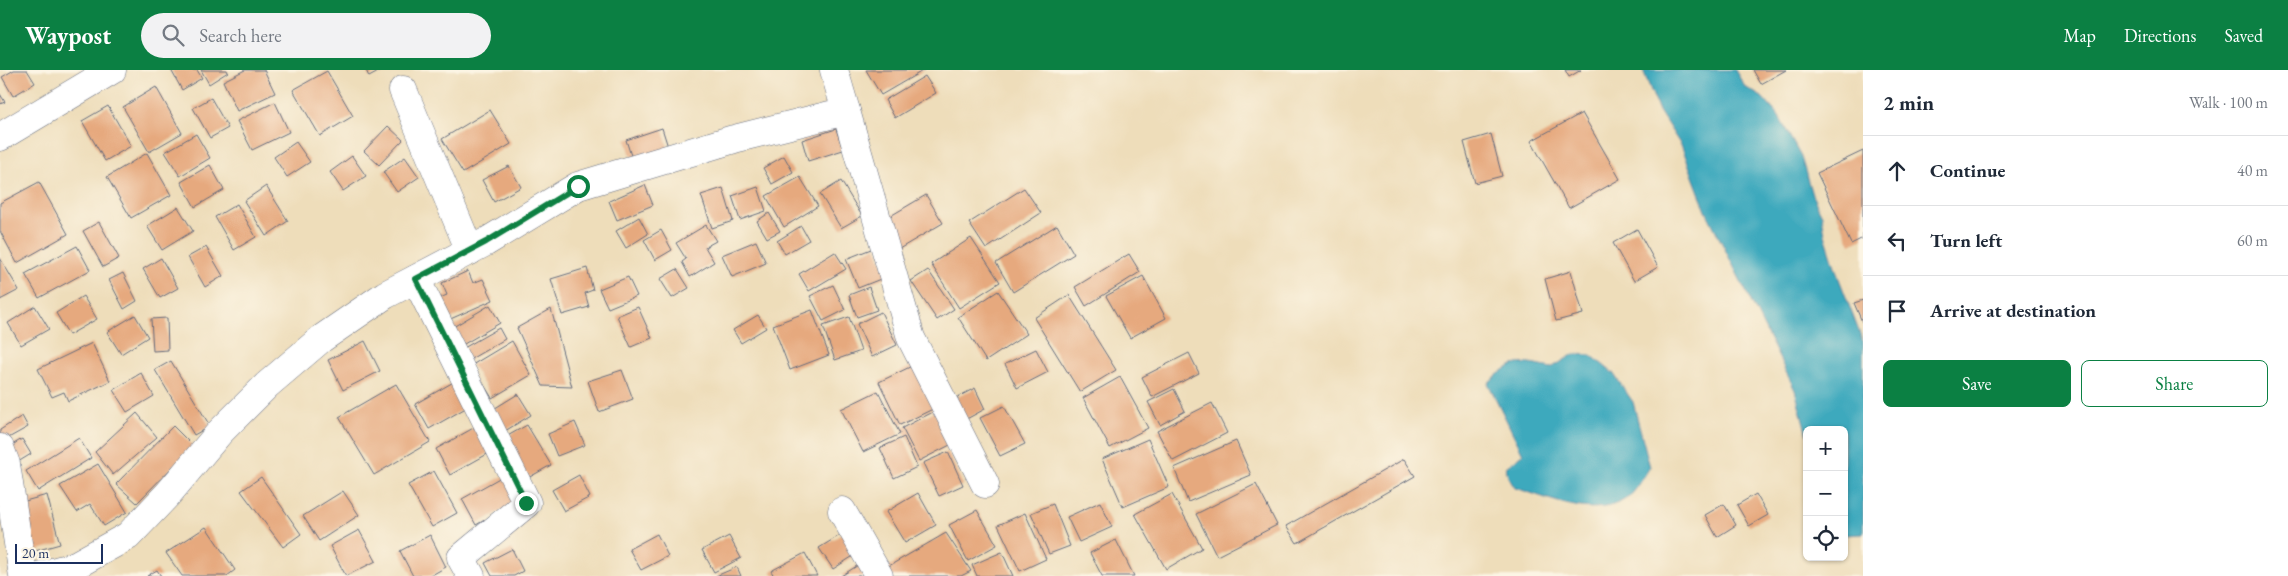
<!DOCTYPE html>
<html lang="en">
<head>
<meta charset="utf-8">
<style>
	:root { --surface:#fff; --page:#f2f2f3; --text:#1f2937; --muted:#747a83; --line:#e0e1e3; --accent:#0b8043 }
	body { margin:0; font-family:"EB Garamond",serif; background:var(--page); color:var(--text) }
	.controls { position:absolute; right:15px; bottom:15px; display:grid; overflow:hidden; border-radius:8px; box-shadow:0 1px 4px #0004 }
	.controls button { width:45px; height:45px; display:grid; place-items:center; padding:0; border:0; border-bottom:1px solid var(--line); background:var(--surface); color:var(--text); font:25px sans-serif }
	.scale { position:absolute; left:15px; bottom:12px; width:88px; box-sizing:border-box; padding-left:5px; border:2px solid #1b2f5e; border-top:0; font-size:14px; line-height:18px; white-space:nowrap; color:#1b2f5e; -webkit-text-stroke:4px #fcf5e5; paint-order:stroke }
	.stop { position:absolute; width:15px; height:15px; margin:-11px; border:4px solid #0b8043; border-radius:50%; background:#fff }
	.stop.end { background:#0b8043; border-color:#fff; box-shadow:0 1px 5px #0008 }
	.list { margin:0; padding:0; list-style:none }
	h2 { display:flex; justify-content:space-between; align-items:center; height:65px; margin:0; padding:0 20px; font-size:21px }
	h2 small { font-size:16px; font-weight:400; color:var(--muted) }
	.list li { display:grid; grid-template-columns:32px 1fr auto; gap:15px; align-items:center; box-sizing:border-box; height:70px; padding:0 20px; border-top:1px solid var(--line) }
	.list b { display:block; font-size:19px; white-space:nowrap }
	.list em { font-size:16px; font-style:normal; color:var(--muted) }
	.actions { display:flex; gap:10px; padding:15px 20px }
	.actions a { flex:1; padding:11px 0; border:1px solid var(--accent); border-radius:8px; text-align:center; font-size:18px; color:var(--accent) }
	.actions .main { background:var(--accent); color:#fff }
	.icon { flex:none; width:28px; height:28px; fill:none; stroke:currentColor; stroke-width:2; stroke-linecap:round; stroke-linejoin:round }
	.map { position:relative; flex:none; width:1863px; height:506px; overflow:hidden }
	header { display:flex; align-items:center; gap:30px; box-sizing:border-box; height:70px; padding:0 25px; background:var(--accent); color:#fff }
	header strong { font-size:24px }
	nav { display:flex; gap:28px; margin-inline-start:auto; font-size:18px }
	.search { width:350px; height:45px; background:var(--page); display:flex; align-items:center; gap:12px; box-sizing:border-box; padding:0 18px; border-radius:28px; color:var(--muted); font-size:19px }
	main { display:flex }
	aside { flex:1; background:var(--surface) }
	.map>svg:first-child { display:block }
</style>
</head>
<body>
<header>
<strong>Waypost</strong>
<div class="search"><svg class="icon" aria-label="search" viewBox="0 0 24 24"><circle cx="10" cy="10" r="6"/><path d="M15 15l6 6"/></svg>Search here</div>
<nav><a>Map</a><a>Directions</a><a>Saved</a></nav>
</header>
<main>
<div class="map">
<svg width="1863" height="506" viewBox="0 0 1863 506">
	<rect width="100%" height="100%" fill="#fcf5e5"/>
	<filter id="ink" filterUnits="userSpaceOnUse"><feTurbulence type="fractalNoise" baseFrequency=".02" numOctaves="2"/><feDisplacementMap in="SourceGraphic" scale="10" xChannelSelector="R" yChannelSelector="G"/><feConvolveMatrix kernelMatrix="1 2 1 2 8 2 1 2 1" color-interpolation-filters="sRGB"/></filter>
	<filter id="wash" filterUnits="userSpaceOnUse"><feTurbulence type="fractalNoise" baseFrequency=".0096" numOctaves="4" result="noise"/><feDisplacementMap in="SourceGraphic" scale="20" xChannelSelector="R" yChannelSelector="G"/><feGaussianBlur stdDeviation="1.12" result="paint"/><feColorMatrix in="noise" values="0 0 0 0 0 0 0 0 0 0 0 0 0 0 0 0 0 1.4 0 .05"/><feComposite in="paint" operator="in"/></filter>
	<g filter="url(#wash)">
		<rect width="100%" height="100%" fill="#eeddba"/>
		<!-- water -->
		<g fill="#3da9bd" stroke="#2c6c8e">
			<path d="M 1643,0 L 1735,0 L 1745,17 L 1762,27 L 1778,45 L 1801,87 L 1812,125 L 1822,145 L 1825,165 L 1838,206 L 1863,272 L 1863,464 L 1844,465 L 1844,360 L 1807,360 L 1807,365 L 1795,320 L 1706,141 L 1682,77 L 1659,41 Z"/>
			<path d="M 1574,284 L 1591,285 L 1613,303 L 1633,332 L 1650,397 C 1644,406 1636,422 1627,428 C 1594,451 1550,428 1515,418 L 1508,407 L 1506,397 L 1523,384 L 1488,313 C 1514,290 1517,291 1551,298 Z"/>
		</g>
		<g id="blocks">
			<!-- building -->
			<g fill="#e6a97e">
				<path d="M 14,0 L 27,0 L 35,13 L 13,26 L 2,7 Z"/>
				<path d="M 171,0 L 197,0 L 202,8 L 182,20 Z"/>
				<path d="M 201,0 L 227,0 L 228,2 L 209,14 Z"/>
				<path d="M 245,0 L 264,0 L 275,23 L 237,41 L 223,11 Z"/>
				<path d="M 366,0 L 382,0 L 369,7 Z"/>
				<path d="M 866,0 L 924,0 L 881,25 Z"/>
				<path d="M 1565,0 L 1581,0 L 1569,7 Z"/>
				<path d="M 1753,0 L 1786,0 L 1761,14 Z"/>
				<path d="M 327,1 L 353,46 L 320,66 L 293,20 Z"/>
				<path d="M 925,6 L 936,23 L 895,48 L 885,30 Z"/>
				<path d="M 156,17 L 182,63 L 149,82 L 123,37 Z"/>
				<path d="M 0,24 L 5,32 L 0,34 Z"/>
				<path d="M 211,28 L 228,58 L 210,68 L 193,38 Z"/>
				<path d="M 275,32 L 289,62 L 252,80 L 237,51 Z"/>
				<path d="M 108,36 L 131,76 L 105,91 L 82,51 Z"/>
				<path d="M 490,40 L 511,74 L 463,103 L 442,69 Z"/>
				<path d="M 1582,43 L 1620,109 L 1569,138 L 1531,71 Z"/>
				<path d="M 388,56 L 403,70 L 379,95 L 364,81 Z"/>
				<path d="M 662,58 L 669,80 L 633,92 L 626,70 Z"/>
				<path d="M 836,59 L 843,80 L 808,91 L 802,70 Z"/>
				<path d="M 196,64 L 210,88 L 180,106 L 165,82 Z"/>
				<path d="M 1491,64 L 1502,106 L 1475,113 L 1464,72 Z"/>
				<path d="M 296,72 L 310,92 L 287,107 L 274,87 Z"/>
				<path d="M 1863,81 L 1863,168 L 1851,174 L 1817,103 Z"/>
				<path d="M 147,83 L 171,125 L 131,148 L 107,107 Z"/>
				<path d="M 352,86 L 366,106 L 343,121 L 330,102 Z"/>
				<path d="M 784,86 L 793,102 L 772,114 L 763,98 Z"/>
				<path d="M 405,87 L 419,107 L 397,122 L 383,102 Z"/>
				<path d="M 210,95 L 224,120 L 195,137 L 181,112 Z"/>
				<path d="M 509,96 L 521,117 L 494,132 L 482,110 Z"/>
				<path d="M 800,107 L 818,136 L 784,157 L 766,126 Z"/>
				<path d="M 841,111 L 862,146 L 841,158 L 820,124 Z"/>
				<path d="M 39,112 L 68,164 L 17,193 L 0,161 L 0,133 Z"/>
				<path d="M 645,115 L 653,135 L 617,150 L 609,131 Z"/>
				<path d="M 266,116 L 288,151 L 266,166 L 244,131 Z"/>
				<path d="M 758,117 L 766,141 L 740,150 L 732,126 Z"/>
				<path d="M 723,118 L 733,151 L 712,158 L 701,125 Z"/>
				<path d="M 1024,118 L 1041,143 L 986,179 L 969,153 Z"/>
				<path d="M 926,125 L 943,153 L 899,179 L 882,151 Z"/>
				<path d="M 237,134 L 256,167 L 234,180 L 215,147 Z"/>
				<path d="M 178,137 L 193,161 L 162,180 L 147,156 Z"/>
				<path d="M 769,143 L 780,161 L 767,168 L 757,151 Z"/>
				<path d="M 639,147 L 648,164 L 626,178 L 616,161 Z"/>
				<path d="M 99,152 L 119,188 L 103,197 L 83,161 Z"/>
				<path d="M 706,155 L 716,171 L 705,177 L 714,192 L 690,207 L 682,192 L 686,189 L 676,173 Z"/>
				<path d="M 1057,155 L 1074,184 L 1013,222 L 996,193 Z"/>
				<path d="M 801,156 L 809,170 L 785,184 L 777,171 Z"/>
				<path d="M 1637,159 L 1658,197 L 1634,211 L 1613,173 Z"/>
				<path d="M 661,160 L 672,180 L 655,190 L 644,170 Z"/>
				<path d="M 971,168 L 1000,212 L 959,238 L 931,194 Z"/>
				<path d="M 756,171 L 766,193 L 732,207 L 722,185 Z"/>
				<path d="M 77,176 L 90,200 L 39,228 L 25,204 Z"/>
				<path d="M 206,177 L 223,206 L 205,217 L 188,187 Z"/>
				<path d="M 876,177 L 888,206 L 858,218 L 846,189 Z"/>
				<path d="M 835,182 L 846,199 L 809,221 L 799,204 Z"/>
				<path d="M 1129,184 L 1140,202 L 1086,236 L 1075,217 Z"/>
				<path d="M 0,188 L 19,220 L 0,230 Z"/>
				<path d="M 161,188 L 178,218 L 160,228 L 143,199 Z"/>
				<path d="M 587,198 L 593,220 L 585,223 L 589,237 L 562,245 L 551,209 Z"/>
				<path d="M 677,199 L 689,218 L 672,228 L 660,209 Z"/>
				<path d="M 928,200 L 954,239 L 937,250 L 911,211 Z"/>
				<path d="M 468,201 L 473,213 L 483,209 L 493,230 L 446,251 L 437,229 L 447,225 L 442,213 Z"/>
				<path d="M 1571,201 L 1583,244 L 1556,251 L 1545,209 Z"/>
				<path d="M 123,203 L 137,231 L 124,239 L 109,210 Z"/>
				<path d="M 1143,206 L 1166,248 L 1130,268 L 1106,226 Z"/>
				<path d="M 628,207 L 637,226 L 608,238 L 599,219 Z"/>
				<path d="M 833,215 L 845,240 L 823,251 L 810,226 Z"/>
				<path d="M 869,217 L 877,240 L 857,247 L 849,225 Z"/>
				<path d="M 998,221 L 1027,264 L 986,291 L 958,247 Z"/>
				<path d="M 1069,225 L 1116,300 L 1080,322 L 1034,248 Z"/>
				<path d="M 83,226 L 97,249 L 69,265 L 56,243 Z"/>
				<path d="M 1863,230 L 1863,254 L 1854,233 Z"/>
				<path d="M 490,235 L 500,253 L 464,274 L 453,257 Z"/>
				<path d="M 35,236 L 49,259 L 21,275 L 8,253 Z"/>
				<path d="M 638,237 L 652,268 L 631,277 L 617,246 Z"/>
				<path d="M 551,239 L 572,317 L 543,316 L 517,258 Z"/>
				<path d="M 812,240 L 829,285 L 790,300 L 773,255 Z"/>
				<path d="M 881,242 L 897,275 L 872,287 L 857,254 Z"/>
				<path d="M 135,245 L 148,267 L 121,284 L 107,262 Z"/>
				<path d="M 758,245 L 766,258 L 741,273 L 733,260 Z"/>
				<path d="M 849,247 L 861,281 L 835,290 L 823,256 Z"/>
				<path d="M 167,248 L 168,280 L 153,281 L 151,249 Z"/>
				<path d="M 499,258 L 505,269 L 469,290 L 462,279 Z"/>
				<path d="M 365,271 L 380,301 L 343,320 L 328,290 Z"/>
				<path d="M 512,271 L 531,305 L 492,328 L 472,295 Z"/>
				<path d="M 92,273 L 110,311 L 68,331 L 64,322 L 52,327 L 38,299 Z"/>
				<path d="M 1036,279 L 1048,302 L 1017,318 L 1005,294 Z"/>
				<path d="M 1189,283 L 1199,303 L 1152,327 L 1142,307 Z"/>
				<path d="M 171,291 L 210,356 L 194,365 L 155,300 Z"/>
				<path d="M 916,294 L 937,337 L 900,355 L 879,312 Z"/>
				<path d="M 622,300 L 633,329 L 599,342 L 588,311 Z"/>
				<path d="M 141,303 L 154,326 L 127,342 L 113,320 Z"/>
				<path d="M 1120,307 L 1148,358 L 1110,378 L 1083,328 Z"/>
				<path d="M 457,310 L 471,335 L 429,359 L 415,334 Z"/>
				<path d="M 396,314 L 430,372 L 374,405 L 339,347 Z"/>
				<path d="M 975,318 L 985,339 L 961,352 L 950,331 Z"/>
				<path d="M 1174,319 L 1185,341 L 1160,355 L 1148,332 Z"/>
				<path d="M 878,321 L 900,364 L 863,382 L 841,339 Z"/>
				<path d="M 518,324 L 531,345 L 505,361 L 492,340 Z"/>
				<path d="M 1212,333 L 1227,363 L 1173,391 L 1157,361 Z"/>
				<path d="M 1004,336 L 1025,374 L 1000,386 L 980,348 Z"/>
				<path d="M 935,341 L 952,374 L 919,391 L 902,358 Z"/>
				<path d="M 137,343 L 157,367 L 113,405 L 95,382 Z"/>
				<path d="M 22,346 L 28,357 L 3,371 L 0,366 L 0,360 Z"/>
				<path d="M 575,352 L 585,375 L 557,386 L 548,364 Z"/>
				<path d="M 527,355 L 551,395 L 528,408 L 504,368 Z"/>
				<path d="M 173,356 L 193,376 L 137,433 L 116,414 Z"/>
				<path d="M 477,356 L 491,382 L 450,405 L 436,379 Z"/>
				<path d="M 904,367 L 917,397 L 894,408 L 880,378 Z"/>
				<path d="M 79,368 L 91,388 L 38,421 L 26,401 Z"/>
				<path d="M 22,369 L 31,384 L 13,395 L 4,380 Z"/>
				<path d="M 1148,369 L 1169,417 L 1123,437 L 1102,389 Z"/>
				<path d="M 1236,371 L 1251,405 L 1188,432 L 1174,398 Z"/>
				<path d="M 948,382 L 963,415 L 939,426 L 923,393 Z"/>
				<path d="M 1404,389 L 1415,406 L 1297,473 L 1286,456 Z"/>
				<path d="M 98,394 L 127,442 L 104,456 L 90,434 L 77,442 L 60,416 Z"/>
				<path d="M 434,401 L 457,443 L 432,457 L 408,415 Z"/>
				<path d="M 579,405 L 590,427 L 564,441 L 552,420 Z"/>
				<path d="M 503,406 L 518,431 L 476,455 L 462,429 Z"/>
				<path d="M 261,407 L 301,464 L 283,477 L 241,421 Z"/>
				<path d="M 1256,414 L 1277,455 L 1217,486 L 1196,444 Z"/>
				<path d="M 343,421 L 359,445 L 319,471 L 303,446 Z"/>
				<path d="M 918,423 L 936,455 L 905,473 L 886,442 Z"/>
				<path d="M 1172,424 L 1202,478 L 1166,499 L 1135,444 Z"/>
				<path d="M 1756,424 L 1768,445 L 1749,456 L 1737,435 Z"/>
				<path d="M 47,425 L 60,474 L 28,483 L 14,434 Z"/>
				<path d="M 1100,432 L 1112,457 L 1079,472 L 1067,447 Z"/>
				<path d="M 1053,434 L 1070,476 L 1049,484 L 1031,443 Z"/>
				<path d="M 1724,434 L 1736,455 L 1717,467 L 1705,445 Z"/>
				<path d="M 977,440 L 997,475 L 968,491 L 949,455 Z"/>
				<path d="M 1025,443 L 1046,489 L 1020,501 L 998,455 Z"/>
				<path d="M 206,457 L 235,500 L 227,506 L 182,506 L 166,483 Z"/>
				<path d="M 359,460 L 376,491 L 346,506 L 330,476 Z"/>
				<path d="M 845,462 L 858,483 L 833,499 L 819,478 Z"/>
				<path d="M 946,463 L 971,501 L 961,506 L 886,506 L 882,500 Z"/>
				<path d="M 657,464 L 668,486 L 641,500 L 629,479 Z"/>
				<path d="M 430,465 L 446,497 L 430,506 L 413,506 L 400,481 Z"/>
				<path d="M 729,466 L 741,488 L 714,502 L 702,480 Z"/>
				<path d="M 1116,470 L 1134,506 L 1102,506 L 1090,483 Z"/>
				<path d="M 512,479 L 523,501 L 514,506 L 492,506 L 485,493 Z"/>
				<path d="M 1002,482 L 1013,506 L 977,506 L 972,495 Z"/>
				<path d="M 805,483 L 817,506 L 774,506 L 771,501 Z"/>
				<path d="M 871,487 L 883,506 L 841,506 Z"/>
				<path d="M 737,497 L 741,506 L 716,506 Z"/>
				<path d="M 157,500 L 161,506 L 147,506 Z"/>
			</g>
		</g>
	</g>
	<g filter="url(#ink)">
		<use href="#blocks" fill-opacity="0" stroke="#656c7e" stroke-width="1"/>
		<g fill="none" stroke-linecap="round" stroke-linejoin="round">
			<defs>
				<g id="minor">
					<path d="M 403,20 L 470,181"/>
					<path d="M 846,41 L 911,268 L 985,414"/>
					<path d="M 0,67 L 112,0"/>
					<path d="M 416,209 L 527,433 L 461,488 L 471,506"/>
					<path d="M 842,441 L 879,506"/>
					<path d="M 38,506 L 74,496 L 128,466 L 168,424 L 220,362 L 267,315 L 321,269 L 385,225 L 486,172 L 578,116 L 734,69 L 846,41 L 834,0"/>
				</g>
				<path id="tertiary" d="M 0,378 L 6,394 L 23,506"/>
			</defs>
			<!-- minor casing -->
			<use href="#minor" stroke="#656c7e" stroke-width="29"/>
			<!-- tertiary casing -->
			<use href="#tertiary" stroke="#656c7e" stroke-width="29"/>
			<!-- minor -->
			<use href="#minor" stroke="#fff" stroke-width="28"/>
			<!-- tertiary -->
			<use href="#tertiary" stroke="#fff" stroke-width="28"/>
		</g>
	</g>
	<g fill="none" stroke-linecap="round" stroke-linejoin="round" filter="url(#ink)">
		<!-- route -->
		<path stroke="#0b8043" stroke-width="6" d="M 526,433 L 416,209 L 486,172 L 578,116"/>
	</g>
</svg>
<div class="controls">
<button>+</button>
<button>−</button>
<button><svg class="icon" aria-label="locate" viewBox="0 0 24 24"><circle cx="12" cy="12" r="6"/><path d="M12 2v4M12 18v4M2 12h4M18 12h4"/></svg></button>
</div>
<div class="scale">20 m</div>
<div class="stop" style="left:578px;top:116px"></div>
<div class="stop end" style="left:526px;top:433px"></div>
</div>
<aside>
<h2>2 min<small>Walk · 100 m</small></h2>
<ul class="list">
<li><svg class="icon" aria-label="ahead" viewBox="0 0 24 24"><path d="M12 20V5M6 11l6-6 6 6"/></svg><div><b>Continue</b></div><em>40 m</em></li>
<li><svg class="icon" aria-label="left" viewBox="0 0 24 24"><path d="M17 20v-9H6M10 6l-5 5 5 5"/></svg><div><b>Turn left</b></div><em>60 m</em></li>
<li><svg class="icon" aria-label="arrive" viewBox="0 0 24 24"><path d="M6 21V4h12l-3 4 3 4H6"/></svg><div><b>Arrive at destination</b></div></li>
</ul>
<div class="actions"><a class="main">Save</a><a>Share</a></div>
</aside>
</main>
</body>
</html>
